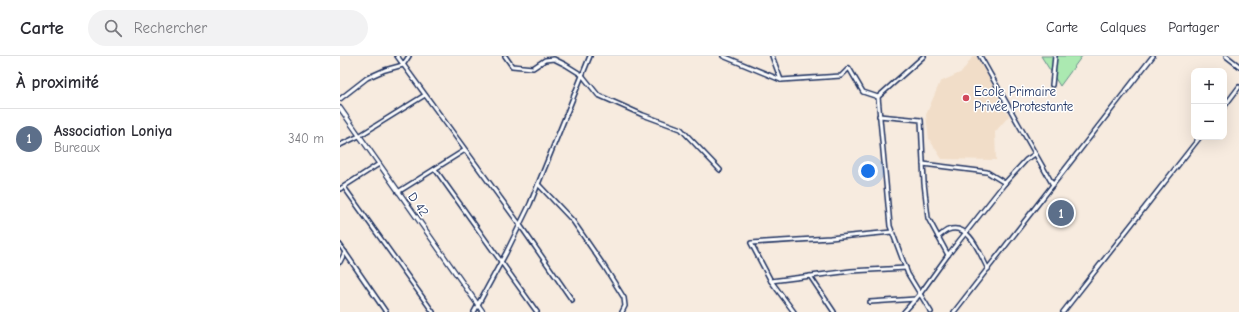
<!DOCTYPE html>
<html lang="fr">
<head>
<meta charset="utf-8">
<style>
	:root { --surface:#fff; --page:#f2f2f3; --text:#2b2b33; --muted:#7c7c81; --line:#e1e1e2; --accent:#1a73e8 }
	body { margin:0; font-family:"Comic Neue",sans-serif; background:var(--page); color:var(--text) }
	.controls { position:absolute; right:12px; top:12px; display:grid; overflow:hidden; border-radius:8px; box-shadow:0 4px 16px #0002 }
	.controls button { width:36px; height:36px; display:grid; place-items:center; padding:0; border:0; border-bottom:1px solid var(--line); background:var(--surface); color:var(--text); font:20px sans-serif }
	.you { position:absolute; left:528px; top:115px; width:14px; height:14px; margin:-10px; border:3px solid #fff; border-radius:50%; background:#1a73e8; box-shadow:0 0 0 6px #1a73e833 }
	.badge { display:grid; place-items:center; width:26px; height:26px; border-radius:50%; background:var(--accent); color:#fff; font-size:13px; font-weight:700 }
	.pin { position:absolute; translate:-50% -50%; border:2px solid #fff; box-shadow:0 1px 4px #0006 }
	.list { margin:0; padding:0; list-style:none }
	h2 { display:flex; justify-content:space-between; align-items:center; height:52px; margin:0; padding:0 16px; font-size:17px }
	h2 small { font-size:13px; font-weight:400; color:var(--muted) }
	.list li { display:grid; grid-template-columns:26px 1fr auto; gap:12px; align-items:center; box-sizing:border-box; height:60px; padding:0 16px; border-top:1px solid var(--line) }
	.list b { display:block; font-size:15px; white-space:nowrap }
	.list p { margin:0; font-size:13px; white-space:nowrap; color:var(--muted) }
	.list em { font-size:13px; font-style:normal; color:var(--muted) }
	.icon { flex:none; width:22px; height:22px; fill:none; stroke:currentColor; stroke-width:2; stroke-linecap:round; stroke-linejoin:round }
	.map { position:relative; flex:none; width:899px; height:256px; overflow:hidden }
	header { display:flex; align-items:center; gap:24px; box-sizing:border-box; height:56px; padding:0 20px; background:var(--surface); border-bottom:1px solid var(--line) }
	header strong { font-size:19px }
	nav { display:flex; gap:22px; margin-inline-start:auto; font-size:14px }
	.search { width:280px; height:36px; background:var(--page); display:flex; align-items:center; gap:10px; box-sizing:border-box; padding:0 14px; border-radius:22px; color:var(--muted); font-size:15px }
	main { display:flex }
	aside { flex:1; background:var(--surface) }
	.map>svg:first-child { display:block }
</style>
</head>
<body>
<header>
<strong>Carte</strong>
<div class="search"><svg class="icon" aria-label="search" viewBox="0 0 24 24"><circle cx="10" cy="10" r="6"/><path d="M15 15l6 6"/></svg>Rechercher</div>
<nav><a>Carte</a><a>Calques</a><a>Partager</a></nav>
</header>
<main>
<aside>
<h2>À proximité<small></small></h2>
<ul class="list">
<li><span class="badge" style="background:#5c6f8a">1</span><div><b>Association Loniya</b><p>Bureaux</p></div><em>340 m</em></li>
</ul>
</aside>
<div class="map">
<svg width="899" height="256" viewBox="0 0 899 256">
	<rect width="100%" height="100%" fill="#f7ebdf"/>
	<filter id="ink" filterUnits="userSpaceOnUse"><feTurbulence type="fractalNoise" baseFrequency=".025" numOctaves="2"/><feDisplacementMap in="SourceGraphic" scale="8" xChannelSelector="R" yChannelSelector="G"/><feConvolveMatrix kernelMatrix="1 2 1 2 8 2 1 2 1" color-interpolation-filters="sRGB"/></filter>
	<g filter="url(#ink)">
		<!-- built -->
		<path fill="#f1ddc8" d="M 633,0 L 637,0 L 669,60 L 655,76 L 656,104 L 602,103 L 589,83 L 586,59 L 600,26 L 622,16 Z"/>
		<!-- green -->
		<path fill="#abe9b1" stroke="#638c88" d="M 701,0 L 742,0 L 720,30 Z"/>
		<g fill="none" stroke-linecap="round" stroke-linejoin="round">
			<defs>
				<g id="minor">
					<path d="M 57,0 L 180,169 L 232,244"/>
					<path d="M 165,0 L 172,10 L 193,12 L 205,4 L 214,3 L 226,9 L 242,19 L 258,39 L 303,59 L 341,73 L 380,114"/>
					<path d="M 383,0 L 441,24 L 501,20 L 509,12 L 523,36 L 538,41"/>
					<path d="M 432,0 L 441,24"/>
					<path d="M 584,0 L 538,41 L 550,170 L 568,218 L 591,256"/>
					<path d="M 640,0 L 713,129"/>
					<path d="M 886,0 L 899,10"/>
					<path d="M 712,29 L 715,0"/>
					<path d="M 0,43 L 27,22 L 45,14 L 63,9 L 69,0"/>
					<path d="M 884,51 L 899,31"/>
					<path d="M 539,60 L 581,64 L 584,127 L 588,162 L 608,199"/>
					<path d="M 0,89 L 19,80 L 85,39"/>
					<path d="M 583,108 L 647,116 L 665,127"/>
					<path d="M 95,113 L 197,256"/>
					<path d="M 198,128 L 233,165 L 264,210 L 284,242 L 285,250 L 282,256"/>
					<path d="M 4,131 L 93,256"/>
					<path d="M 0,133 L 39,108"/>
					<path d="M 58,136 L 125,94"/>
					<path d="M 598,181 C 601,179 605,175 608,174 C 630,166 640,199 648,213"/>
					<path d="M 0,189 L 46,256"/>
					<path d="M 0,206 L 5,196"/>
					<path d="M 470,220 L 494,256"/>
					<path d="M 431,225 L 511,215 L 566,212"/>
					<path d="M 530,246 L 576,243"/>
					<path d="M 134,256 L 166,197 L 190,148 L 250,0"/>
					<path d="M 454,256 L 431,225 L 411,187 L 490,182 L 552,176"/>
					<path d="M 564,256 L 580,238 L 608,199 L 665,127 L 686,104 L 695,98"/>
					<path d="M 614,256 L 813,0"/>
					<path d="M 723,256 L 860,81"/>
				</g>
				<path id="tertiary" d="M 0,52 L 143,256"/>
			</defs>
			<!-- minor casing -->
			<use href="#minor" stroke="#1b2f5e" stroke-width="6"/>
			<!-- tertiary casing -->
			<use href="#tertiary" stroke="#1b2f5e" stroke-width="6"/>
			<!-- minor -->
			<use href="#minor" stroke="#fff" stroke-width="3"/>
			<!-- tertiary -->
			<use href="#tertiary" stroke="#fff" stroke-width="3.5"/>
		</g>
	</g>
	<!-- markers -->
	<circle fill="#d1495b" stroke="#fff" stroke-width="1.5" cx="626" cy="42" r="4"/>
	<g text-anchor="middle" stroke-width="3" stroke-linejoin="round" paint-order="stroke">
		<!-- poi labels -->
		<g font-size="13" fill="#1b2f5e" stroke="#fff" text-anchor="start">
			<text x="634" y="40">Ecole Primaire<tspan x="634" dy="15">Privée Protestante</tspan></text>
		</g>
		<!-- street labels -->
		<g font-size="13" fill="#1b2f5e" stroke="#fff">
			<text transform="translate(79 148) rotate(55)" y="5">D 42</text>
		</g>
	</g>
</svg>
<div class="controls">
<button>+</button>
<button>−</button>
</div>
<div class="you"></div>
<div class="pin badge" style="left:721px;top:157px;background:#5c6f8a">1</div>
</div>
</main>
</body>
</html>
